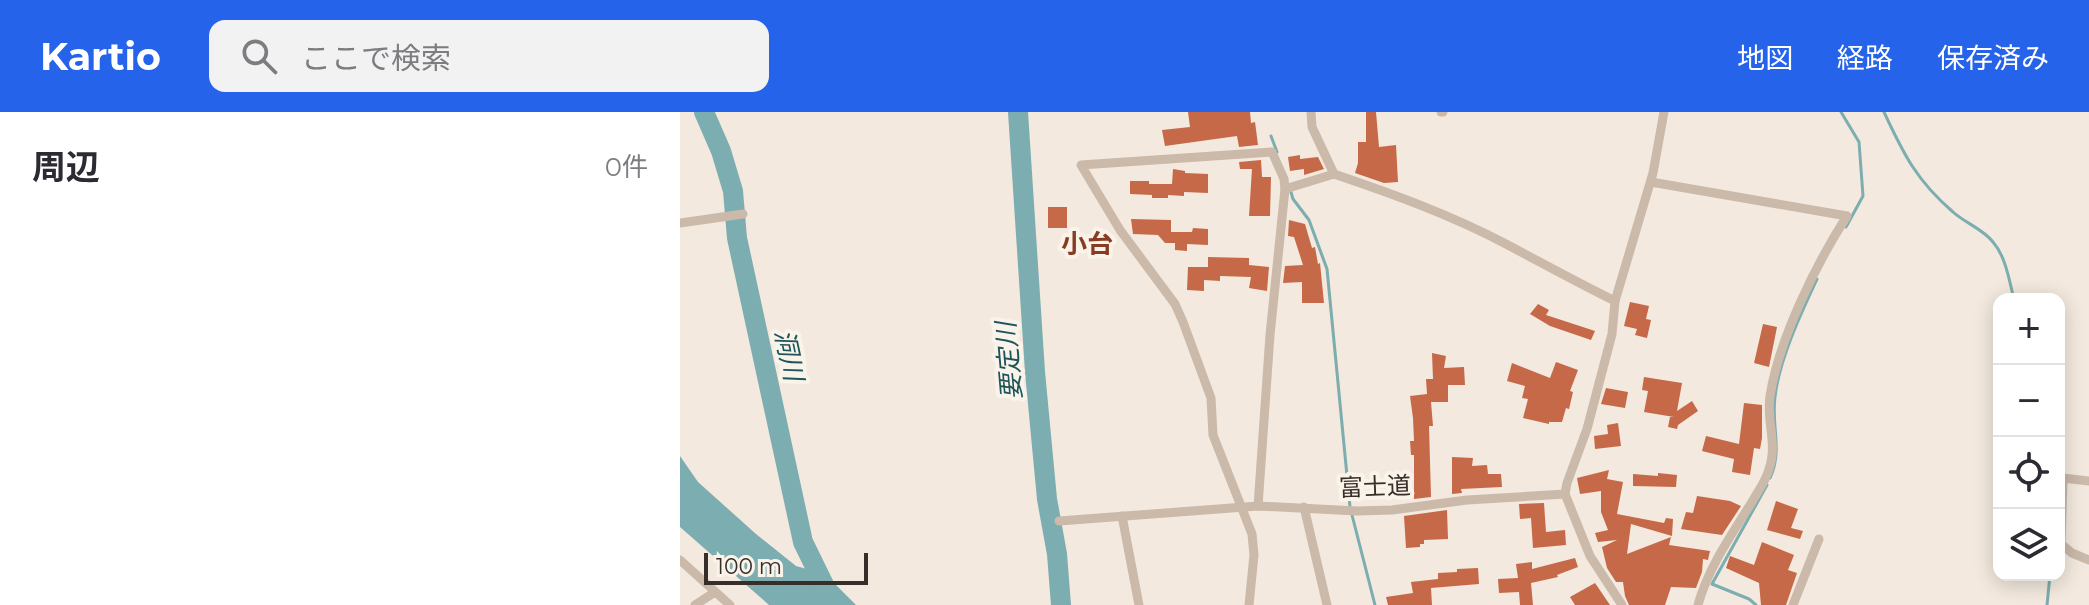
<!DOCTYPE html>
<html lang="ja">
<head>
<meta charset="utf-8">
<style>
	:root { --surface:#fff; --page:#f2f2f3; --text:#2b2b33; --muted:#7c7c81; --line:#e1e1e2; --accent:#2563eb }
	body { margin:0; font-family:Montserrat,"Noto Sans JP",sans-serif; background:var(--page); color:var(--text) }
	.controls { position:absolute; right:24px; bottom:24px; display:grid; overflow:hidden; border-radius:16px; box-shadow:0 4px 20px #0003 }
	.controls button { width:72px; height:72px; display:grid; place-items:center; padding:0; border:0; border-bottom:2px solid var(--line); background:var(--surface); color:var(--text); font:40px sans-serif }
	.scale { position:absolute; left:24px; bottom:20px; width:164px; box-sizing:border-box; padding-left:8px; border:4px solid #382e29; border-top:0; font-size:22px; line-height:28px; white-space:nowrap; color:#382e29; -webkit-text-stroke:6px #faf3ea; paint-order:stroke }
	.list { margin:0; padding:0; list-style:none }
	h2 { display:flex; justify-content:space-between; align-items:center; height:104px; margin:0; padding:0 32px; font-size:34px }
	h2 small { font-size:26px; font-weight:400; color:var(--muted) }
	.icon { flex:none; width:44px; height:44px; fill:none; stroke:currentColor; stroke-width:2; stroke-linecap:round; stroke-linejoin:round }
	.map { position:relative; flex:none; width:1409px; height:493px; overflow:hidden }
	header { display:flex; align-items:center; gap:48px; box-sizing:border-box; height:112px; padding:0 40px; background:var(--accent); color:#fff }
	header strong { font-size:38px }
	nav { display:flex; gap:44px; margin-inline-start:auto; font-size:28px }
	.search { width:560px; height:72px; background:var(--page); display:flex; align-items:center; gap:20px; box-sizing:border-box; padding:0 28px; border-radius:16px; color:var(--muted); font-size:30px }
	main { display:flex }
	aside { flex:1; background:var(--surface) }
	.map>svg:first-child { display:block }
</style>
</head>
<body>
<header>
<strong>Kartio</strong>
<div class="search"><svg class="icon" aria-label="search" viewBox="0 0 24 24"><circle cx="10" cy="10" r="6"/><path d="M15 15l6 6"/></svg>ここで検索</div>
<nav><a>地図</a><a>経路</a><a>保存済み</a></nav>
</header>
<main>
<aside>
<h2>周辺<small>0件</small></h2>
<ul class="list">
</ul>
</aside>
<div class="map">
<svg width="1409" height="493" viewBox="0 0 1409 493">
	<rect width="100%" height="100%" fill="#f3e9de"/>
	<!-- water -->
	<path fill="#7cadb0" d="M 0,344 L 18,370 L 76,422 L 116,454 L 145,462 L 176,493 L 89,493 L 0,415 Z"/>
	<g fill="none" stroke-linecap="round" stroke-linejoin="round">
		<!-- stream -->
		<g stroke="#7cadb0" stroke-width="3">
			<path d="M 1161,0 L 1179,30 L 1183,84 L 1166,115"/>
			<path d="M 1204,0 C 1224,43 1237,69 1273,100 C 1285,111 1303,117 1313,130 C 1326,145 1329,168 1334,187"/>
			<path d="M 591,24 L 597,40"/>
			<path d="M 610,77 L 613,87 L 629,108 L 647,157 L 670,395"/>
			<path d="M 1090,366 C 1103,338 1091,314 1095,285 C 1099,248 1121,201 1137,167"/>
			<path d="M 672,403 L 695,493"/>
			<path d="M 1076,493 L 1069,487 L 1032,472 L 1087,373"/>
			<path d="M 1367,493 L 1370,463"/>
		</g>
		<!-- river -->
		<g stroke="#7cadb0" stroke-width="20">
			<path d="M 24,0 L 41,39 L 53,79 L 57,126 L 123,430 L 145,475 L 157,493"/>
			<path d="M 338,0 L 355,260 L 367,387 L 377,442 L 381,493"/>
		</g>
	</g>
	<!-- building -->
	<g fill="#c66948">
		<path d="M 508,0 L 570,0 L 571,11 L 575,10 L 578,33 L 559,35 L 557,24 L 485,34 L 482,18 L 510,15 Z"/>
		<path d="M 686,0 L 696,0 L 699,35 L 716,33 L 718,70 L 704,71 L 675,61 L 678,51 L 678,30 L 686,30 Z"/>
		<path d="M 620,43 L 620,47 L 638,45 L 644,57 L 624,63 L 624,57 L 610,59 L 608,45 Z"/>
		<path d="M 581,48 L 582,65 L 591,65 L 590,104 L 569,104 L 572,57 L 560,57 L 559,50 Z"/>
		<path d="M 493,57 L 505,59 L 505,61 L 528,62 L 528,81 L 504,80 L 504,84 L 488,83 L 488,86 L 472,86 L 472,83 L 450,82 L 450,69 L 469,69 L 469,72 L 492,72 Z"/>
		<rect x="368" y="95" width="19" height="21"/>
		<path d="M 451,107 L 491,108 L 491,120 L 512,120 L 513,116 L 528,117 L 528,133 L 507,132 L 507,139 L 495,138 L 495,131 L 485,131 L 478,123 L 453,122 Z"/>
		<path d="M 609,108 L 625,112 L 632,136 L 635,135 L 638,152 L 640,151 L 644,191 L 622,191 L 622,170 L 603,171 L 605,154 L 623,153 L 614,125 L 608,124 Z"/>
		<path d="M 528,145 L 569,146 L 569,153 L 589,155 L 587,179 L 569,176 L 571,165 L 540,164 L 540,169 L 524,168 L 524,179 L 507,178 L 508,155 L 528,155 Z"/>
		<path d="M 950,190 L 969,194 L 966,207 L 971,208 L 967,226 L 955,223 L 957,217 L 944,214 Z"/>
		<path d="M 858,192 L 869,198 L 866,203 L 915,219 L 911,228 L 870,214 L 850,202 Z"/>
		<path d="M 1083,212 L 1097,215 L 1089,255 L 1074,251 Z"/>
		<path d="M 752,241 L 766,244 L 764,256 L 784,255 L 785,273 L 768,273 L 768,290 L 751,290 L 753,314 L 749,314 L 751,385 L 734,387 L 734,343 L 731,343 L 730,329 L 734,329 L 733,306 L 730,284 L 747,282 L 746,267 L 753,267 Z"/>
		<path d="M 876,250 L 898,258 L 890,279 L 893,280 L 889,297 L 886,296 L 882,310 L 869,310 L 869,312 L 843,306 L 848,287 L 842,286 L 845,274 L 827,269 L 832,251 L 870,266 Z"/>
		<path d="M 964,265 L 1002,271 L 997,299 L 1012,289 L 1018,299 L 998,313 L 997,317 L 988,315 L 990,305 L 994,305 L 964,300 L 968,279 L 962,278 Z"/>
		<path d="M 926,276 L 948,280 L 945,296 L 921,292 Z"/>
		<path d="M 1064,291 L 1082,293 L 1082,326 L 1080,337 L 1074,336 L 1070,363 L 1052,360 L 1054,347 L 1022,339 L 1026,324 L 1059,332 Z"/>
		<path d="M 938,311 L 941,334 L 915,337 L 914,324 L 928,322 L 927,313 Z"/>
		<path d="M 772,345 L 793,346 L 792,354 L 807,353 L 808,362 L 821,362 L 822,375 L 781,377 L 782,381 L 772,382 Z"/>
		<path d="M 929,358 L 927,367 L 943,370 L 937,402 L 984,411 L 986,406 L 993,407 L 992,424 L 951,412 L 947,442 L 991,425 L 989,433 L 1030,439 L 1028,448 L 1023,447 L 1022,460 L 1016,476 L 991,475 L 985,493 L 949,493 L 945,484 L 943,470 L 936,470 L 927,456 L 922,435 L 937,428 L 918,430 L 915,421 L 928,418 L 921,400 L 921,379 L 900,382 L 897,366 Z"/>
		<path d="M 978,361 L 997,363 L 996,375 L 953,374 L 953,362 L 978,364 Z"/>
		<path d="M 1017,384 L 1050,389 L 1061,394 L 1042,423 L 1001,417 L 1006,400 L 1013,401 Z"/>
		<path d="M 1096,389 L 1118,397 L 1111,416 L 1123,419 L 1120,427 L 1087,418 Z"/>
		<path d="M 864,391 L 866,420 L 885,418 L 886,433 L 853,436 L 851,406 L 840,407 L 839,392 Z"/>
		<path d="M 767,398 L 768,427 L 744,428 L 744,432 L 740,432 L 740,435 L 726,436 L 724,404 Z"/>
		<path d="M 1082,430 L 1114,443 L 1108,458 L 1117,461 L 1106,493 L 1081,493 L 1079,471 L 1046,456 L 1050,444 L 1074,453 Z"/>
		<path d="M 895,446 L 898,455 L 877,463 L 878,465 L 851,471 L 853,493 L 840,493 L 839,480 L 819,481 L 818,467 L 838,466 L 836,452 L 852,450 L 852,457 Z"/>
		<path d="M 798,456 L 799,472 L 751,476 L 752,493 L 708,493 L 706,485 L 733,481 L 731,470 L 758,467 L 758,461 L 777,460 L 777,457 Z"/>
		<path d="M 915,471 L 930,493 L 895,493 L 890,485 Z"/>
	</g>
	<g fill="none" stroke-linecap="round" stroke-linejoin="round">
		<!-- minor -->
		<g stroke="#cbb9a9" stroke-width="9">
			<path d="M 631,0 L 632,15 L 654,62 C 713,82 771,103 826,132 C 862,151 898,171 935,189"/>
			<path d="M 761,0 L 763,0"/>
			<path d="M 971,70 L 1167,104 C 1136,152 1099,227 1090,284 C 1086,309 1098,332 1089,357 C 1086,369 1078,379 1072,390 C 1052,422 1028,456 1018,493"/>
			<path d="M 605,77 L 654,62"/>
			<path d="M 0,111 L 63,102"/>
			<path d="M 1409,369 L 1383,366 L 1381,432 L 1392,441 L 1409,448"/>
			<path d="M 885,382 L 887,371 L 907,317 L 932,222 L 935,189 L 973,61 L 984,0"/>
			<path d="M 624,395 L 647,493"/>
			<path d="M 442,404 L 459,493"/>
			<path d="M 379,409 L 578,394 L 677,399 L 712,398 L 787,388 L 885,382 L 910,444 L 942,493"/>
			<path d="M 0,448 L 50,493"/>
			<path d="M 15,493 L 35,480"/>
			<path d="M 569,493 L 574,443 L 572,422 L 533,323 L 531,286 L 503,210 L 495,192 L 440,118 L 401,53 L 592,40 L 604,67 L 605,77 L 590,223 L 578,394"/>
			<path d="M 1113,493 L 1139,427"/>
		</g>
	</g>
	<g text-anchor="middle" stroke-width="8" stroke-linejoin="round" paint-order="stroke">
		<!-- street labels -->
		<g font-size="24" fill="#382e29" stroke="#faf3ea">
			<text transform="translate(695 375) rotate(-2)" y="8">富士道</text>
		</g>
		<!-- neighbourhood labels -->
		<g font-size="26" font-weight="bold" fill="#883c22" stroke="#faf3ea">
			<text x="407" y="141">小台</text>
		</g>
		<!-- water labels -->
		<g font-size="26" font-style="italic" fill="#1e555a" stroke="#faf3ea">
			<text transform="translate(109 243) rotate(78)" y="9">洞川</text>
			<text transform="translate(329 249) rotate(-95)" y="9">要定川</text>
		</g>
	</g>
</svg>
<div class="controls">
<button>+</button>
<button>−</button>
<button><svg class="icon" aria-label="locate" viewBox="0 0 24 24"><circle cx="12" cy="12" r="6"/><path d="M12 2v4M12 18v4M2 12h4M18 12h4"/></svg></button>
<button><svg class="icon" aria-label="layers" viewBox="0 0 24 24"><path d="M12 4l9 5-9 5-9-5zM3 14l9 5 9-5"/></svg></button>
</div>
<div class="scale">100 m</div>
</div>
</main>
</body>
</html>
